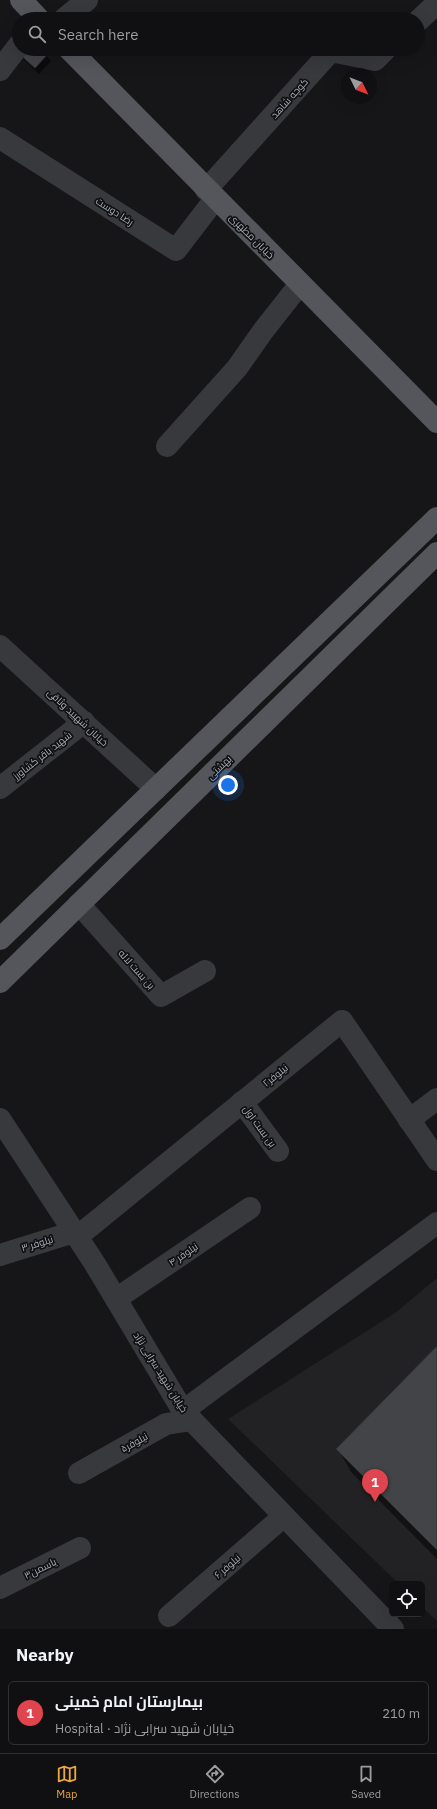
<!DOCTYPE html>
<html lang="en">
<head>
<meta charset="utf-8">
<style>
	:root { --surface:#101012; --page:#19191b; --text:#f1f3f6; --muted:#9c9d9f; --line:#303032; --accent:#eaa83d }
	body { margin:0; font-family:"IBM Plex Sans",Cairo,sans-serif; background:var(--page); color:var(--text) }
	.controls { position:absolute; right:12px; bottom:12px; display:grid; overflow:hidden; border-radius:6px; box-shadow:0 4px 16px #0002 }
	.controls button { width:36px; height:36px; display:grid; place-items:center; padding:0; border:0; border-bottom:1px solid var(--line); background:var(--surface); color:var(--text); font:20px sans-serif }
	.compass { position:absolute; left:341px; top:68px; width:36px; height:36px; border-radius:50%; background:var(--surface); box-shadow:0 4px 16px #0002; rotate:133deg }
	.you { position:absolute; left:228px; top:785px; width:14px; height:14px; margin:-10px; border:3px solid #fff; border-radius:50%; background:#1a73e8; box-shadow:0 0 0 6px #1a73e833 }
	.badge { display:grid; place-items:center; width:26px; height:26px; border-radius:50%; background:var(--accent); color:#fff; font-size:13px; font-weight:700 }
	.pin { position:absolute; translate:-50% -33px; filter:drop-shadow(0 1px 2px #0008) }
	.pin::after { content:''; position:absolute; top:21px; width:14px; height:12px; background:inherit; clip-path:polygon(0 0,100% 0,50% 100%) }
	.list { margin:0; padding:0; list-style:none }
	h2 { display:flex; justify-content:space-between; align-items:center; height:52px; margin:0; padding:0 16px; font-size:17px }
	h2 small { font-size:13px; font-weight:400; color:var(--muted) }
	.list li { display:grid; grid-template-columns:26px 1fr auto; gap:12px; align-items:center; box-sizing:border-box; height:64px; margin:0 8px 8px; padding:0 8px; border:1px solid var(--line); border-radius:6px }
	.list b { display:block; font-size:15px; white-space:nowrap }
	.list p { margin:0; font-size:13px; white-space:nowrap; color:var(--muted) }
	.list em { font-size:13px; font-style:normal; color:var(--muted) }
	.icon { flex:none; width:22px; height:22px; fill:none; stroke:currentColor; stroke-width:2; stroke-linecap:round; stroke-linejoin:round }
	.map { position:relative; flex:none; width:437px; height:1629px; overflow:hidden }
	.search { position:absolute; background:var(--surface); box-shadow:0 4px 16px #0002; left:12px; right:12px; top:12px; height:44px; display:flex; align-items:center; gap:10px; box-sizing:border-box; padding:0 14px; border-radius:22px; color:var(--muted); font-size:15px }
	.sheet { height:124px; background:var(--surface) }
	nav { display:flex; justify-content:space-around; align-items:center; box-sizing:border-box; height:56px; border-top:1px solid var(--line); background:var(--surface); font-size:11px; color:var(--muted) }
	nav a { display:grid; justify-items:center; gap:2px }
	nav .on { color:var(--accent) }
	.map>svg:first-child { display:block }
</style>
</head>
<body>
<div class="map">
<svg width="437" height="1629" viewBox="0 0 437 1629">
	<rect width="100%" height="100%" fill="#161618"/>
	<!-- built -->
	<path fill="#222225" d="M 437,1278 L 437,1621 L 422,1607 L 422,1584 L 399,1584 L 228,1419 L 395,1313 Z"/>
	<!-- shadow -->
	<g fill="#0007">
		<path d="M 41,49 L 51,61 L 39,74 L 23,59 L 19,52 Z"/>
		<path d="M 437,1347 L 437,1559 L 351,1472 L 338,1449 Z"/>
	</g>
	<!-- building -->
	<g fill="#434448" stroke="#303134">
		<path d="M 20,49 L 43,49 L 48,54 L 35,68 L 17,52 Z"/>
		<path d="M 437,1346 L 437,1550 L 336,1449 Z"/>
	</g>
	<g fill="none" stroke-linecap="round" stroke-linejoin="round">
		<!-- minor -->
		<g stroke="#38393d" stroke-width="22">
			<path d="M 64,19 L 87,0"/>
			<path d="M 418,21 L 437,3"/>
			<path d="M 0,70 L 19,45"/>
			<path d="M 0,138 L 176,250 L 215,199"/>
			<path d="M 206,190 L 331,51 L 375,60 L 386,49"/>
			<path d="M 167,446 L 237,368 L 263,331 L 300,284"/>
			<path d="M 0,646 L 156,789"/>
			<path d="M 0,788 L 84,722"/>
			<path d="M 79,904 L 161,996 L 205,971"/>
			<path d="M 242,1102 L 278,1151"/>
			<path d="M 0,1119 L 95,1264 L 183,1411 L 393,1629"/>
			<path d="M 409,1120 L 437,1099"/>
			<path d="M 77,1237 L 342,1021 L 437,1160"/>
			<path d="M 0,1255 L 74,1232"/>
			<path d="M 116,1299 L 250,1208"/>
			<path d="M 183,1411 L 437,1223"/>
			<path d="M 79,1473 L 166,1424 L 192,1420"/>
			<path d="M 0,1588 L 80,1548"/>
			<path d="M 169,1616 L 284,1516"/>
		</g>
		<!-- major -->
		<g stroke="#54565c" stroke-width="22">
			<path d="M 21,0 L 39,19"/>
			<path d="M 69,49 L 437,422"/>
			<path d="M 0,939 L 437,518"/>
			<path d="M 0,982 L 437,553"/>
		</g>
	</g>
	<g text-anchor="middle" stroke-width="3.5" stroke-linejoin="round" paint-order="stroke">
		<!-- street labels -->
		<g font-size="10" fill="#a9aeb8" stroke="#111113">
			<text transform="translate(289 98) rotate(-48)" y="4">کوچه شاهد</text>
			<text transform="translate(115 211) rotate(33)" y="4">رضا دوست</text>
			<text transform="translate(252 236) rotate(45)" y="4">خیابان مطهری</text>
			<text transform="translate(78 717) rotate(43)" y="4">خیابان شهیید وثاقی</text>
			<text transform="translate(42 755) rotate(-38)" y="4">شهید باقر کشاورز</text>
			<text transform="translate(219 767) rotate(-44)" y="4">بهشتی</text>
			<text transform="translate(137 969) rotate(48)" y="4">بن بست لاله</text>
			<text transform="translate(275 1075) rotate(-39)" y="4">نیلوفر۲</text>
			<text transform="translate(260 1126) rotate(54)" y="4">بن بست اول</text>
			<text transform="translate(37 1243) rotate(-17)" y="4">نیلوفر ۳</text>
			<text transform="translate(183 1254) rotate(-34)" y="4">نیلوفر ۴</text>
			<text transform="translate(161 1372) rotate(58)" y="4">خیابان شهید سرابی نژاد</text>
			<text transform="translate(134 1442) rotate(-29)" y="4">نیلوفر۵</text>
			<text transform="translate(227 1566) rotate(-41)" y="4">نیلوفر ۶</text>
			<text transform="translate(40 1568) rotate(-26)" y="4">یاسمن۳</text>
		</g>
	</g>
</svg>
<div class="controls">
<button><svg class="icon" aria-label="locate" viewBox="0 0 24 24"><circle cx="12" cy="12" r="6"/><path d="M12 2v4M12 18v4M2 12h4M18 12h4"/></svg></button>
</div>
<svg class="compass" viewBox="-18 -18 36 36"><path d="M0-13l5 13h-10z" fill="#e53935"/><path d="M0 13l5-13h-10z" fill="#9c9d9f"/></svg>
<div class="you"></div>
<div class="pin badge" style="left:375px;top:1502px;background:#e0444e">1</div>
<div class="search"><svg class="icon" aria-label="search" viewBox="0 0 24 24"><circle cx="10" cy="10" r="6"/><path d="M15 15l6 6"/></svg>Search here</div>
</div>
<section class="sheet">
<h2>Nearby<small></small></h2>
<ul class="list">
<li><span class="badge" style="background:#e0444e">1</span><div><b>بیمارستان امام خمینی</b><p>Hospital · خیابان شهید سرابی نژاد</p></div><em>210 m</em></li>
</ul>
</section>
<nav>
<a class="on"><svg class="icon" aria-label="map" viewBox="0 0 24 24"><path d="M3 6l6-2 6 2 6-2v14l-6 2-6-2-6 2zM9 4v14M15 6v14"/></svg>Map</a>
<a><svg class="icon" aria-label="directions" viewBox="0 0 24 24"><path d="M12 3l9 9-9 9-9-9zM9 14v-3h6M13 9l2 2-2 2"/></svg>Directions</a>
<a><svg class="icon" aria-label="saved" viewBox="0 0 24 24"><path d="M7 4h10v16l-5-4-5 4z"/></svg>Saved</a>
</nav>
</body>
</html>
